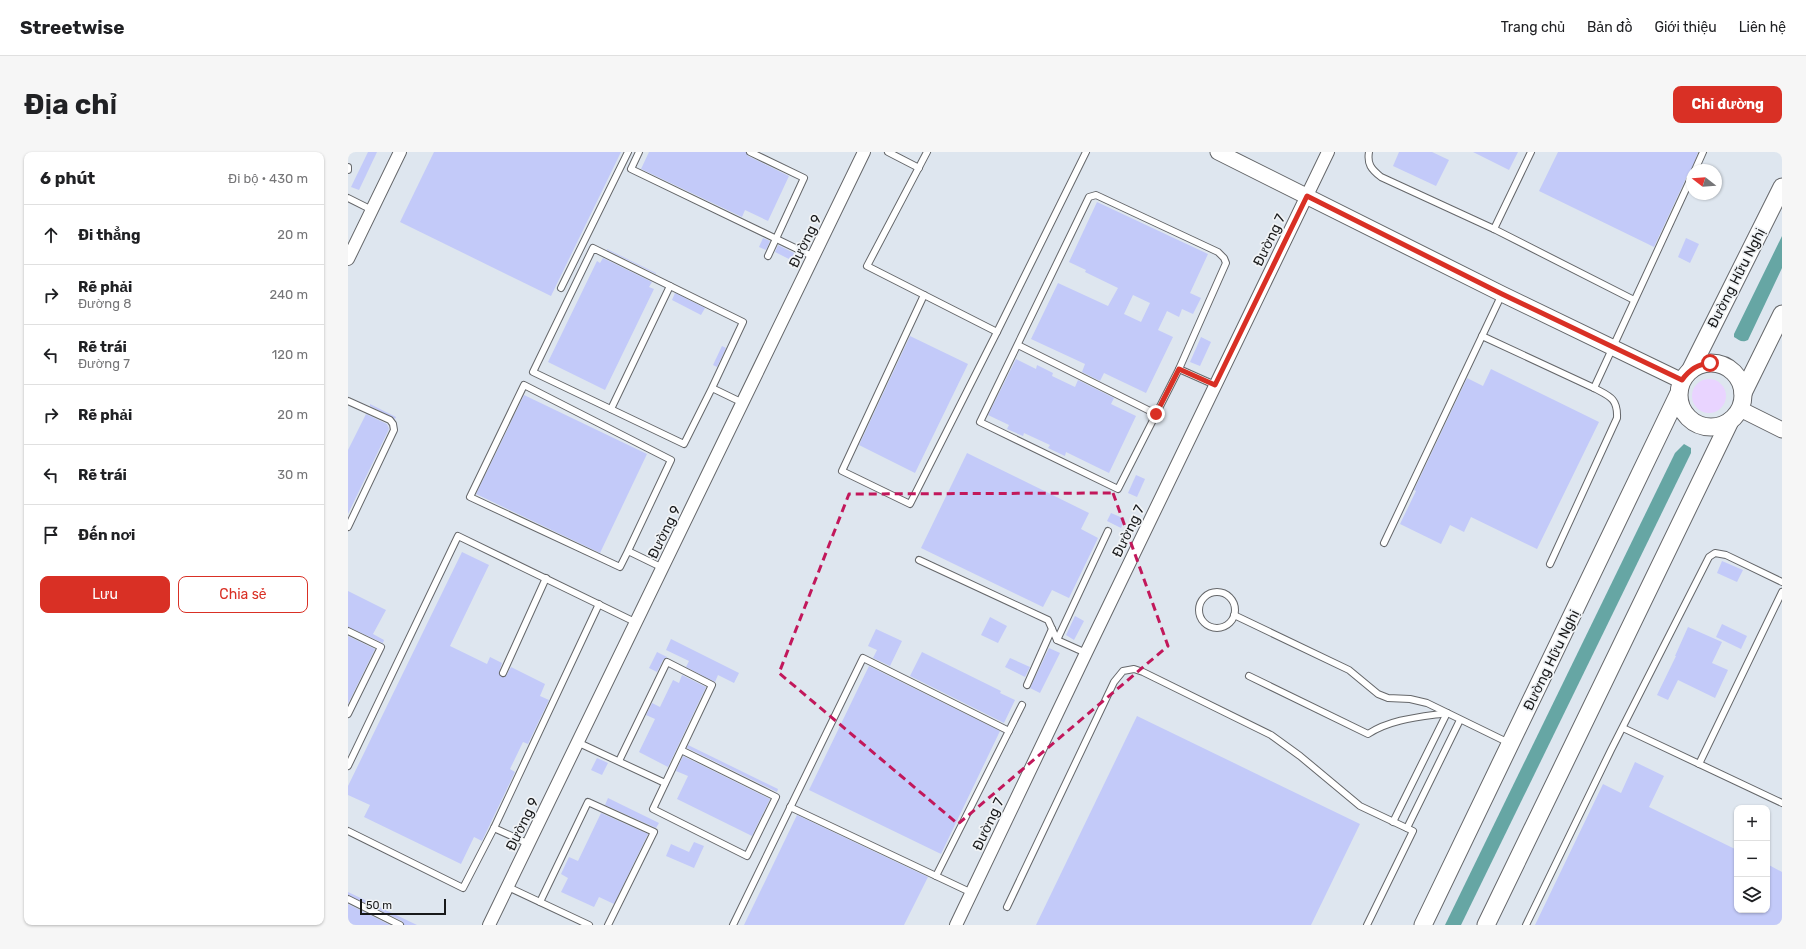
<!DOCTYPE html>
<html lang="vi">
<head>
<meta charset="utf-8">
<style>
	:root { --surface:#fff; --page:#f6f6f6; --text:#202124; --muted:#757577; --line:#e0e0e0; --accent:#d93025 }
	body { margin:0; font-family:Rubik,sans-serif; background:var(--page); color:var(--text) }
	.controls { position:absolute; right:12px; bottom:12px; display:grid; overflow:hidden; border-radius:8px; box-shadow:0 1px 3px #0004 }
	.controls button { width:36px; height:36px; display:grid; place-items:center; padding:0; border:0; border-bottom:1px solid var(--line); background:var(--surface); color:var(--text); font:20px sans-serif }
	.compass { position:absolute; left:1338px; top:12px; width:36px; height:36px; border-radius:50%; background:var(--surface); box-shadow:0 1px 3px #0004; rotate:287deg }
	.scale { position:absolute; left:12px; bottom:10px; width:86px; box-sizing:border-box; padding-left:4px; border:2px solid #18191a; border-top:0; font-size:11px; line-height:14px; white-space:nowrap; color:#18191a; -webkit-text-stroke:3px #f0f3f6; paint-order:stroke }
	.stop { position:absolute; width:12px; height:12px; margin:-9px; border:3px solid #d93025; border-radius:50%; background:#fff }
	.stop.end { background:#d93025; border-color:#fff; box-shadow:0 1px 4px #0008 }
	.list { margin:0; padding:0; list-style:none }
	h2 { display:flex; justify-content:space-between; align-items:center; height:52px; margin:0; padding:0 16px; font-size:17px }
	h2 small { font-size:13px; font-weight:400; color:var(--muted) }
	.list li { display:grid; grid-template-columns:26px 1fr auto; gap:12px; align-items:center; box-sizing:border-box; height:60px; padding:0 16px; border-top:1px solid var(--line) }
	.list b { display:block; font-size:15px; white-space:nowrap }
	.list p { margin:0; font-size:13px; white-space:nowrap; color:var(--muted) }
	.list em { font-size:13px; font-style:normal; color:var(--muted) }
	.actions { display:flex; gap:8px; padding:12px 16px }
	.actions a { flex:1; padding:9px 0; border:1px solid var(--accent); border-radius:8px; text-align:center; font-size:14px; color:var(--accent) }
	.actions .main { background:var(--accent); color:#fff }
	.icon { flex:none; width:22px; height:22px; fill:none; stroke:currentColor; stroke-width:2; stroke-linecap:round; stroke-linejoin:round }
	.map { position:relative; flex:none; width:1434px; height:773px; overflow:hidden; border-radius:8px }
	header { display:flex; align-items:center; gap:24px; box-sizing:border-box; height:56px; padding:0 20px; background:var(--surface); border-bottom:1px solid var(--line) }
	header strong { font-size:19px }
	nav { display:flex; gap:22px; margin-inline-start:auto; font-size:14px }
	.intro { display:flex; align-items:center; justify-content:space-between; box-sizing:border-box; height:96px; padding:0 24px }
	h1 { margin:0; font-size:28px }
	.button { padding:10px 18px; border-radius:8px; background:var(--accent); color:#fff; font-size:14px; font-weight:700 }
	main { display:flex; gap:24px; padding:0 24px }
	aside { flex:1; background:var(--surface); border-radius:8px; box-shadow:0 1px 3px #0004 }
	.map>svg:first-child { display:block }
</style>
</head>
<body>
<header>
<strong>Streetwise</strong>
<nav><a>Trang chủ</a><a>Bản đồ</a><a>Giới thiệu</a><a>Liên hệ</a></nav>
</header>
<div class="intro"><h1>Địa chỉ</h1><a class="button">Chỉ đường</a></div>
<main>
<aside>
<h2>6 phút<small>Đi bộ · 430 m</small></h2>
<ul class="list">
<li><svg class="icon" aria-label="ahead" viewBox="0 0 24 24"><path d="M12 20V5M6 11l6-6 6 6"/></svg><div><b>Đi thẳng</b></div><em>20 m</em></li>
<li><svg class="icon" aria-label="right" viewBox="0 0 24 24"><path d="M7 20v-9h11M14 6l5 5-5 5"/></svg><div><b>Rẽ phải</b><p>Đường 8</p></div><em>240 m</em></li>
<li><svg class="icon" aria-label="left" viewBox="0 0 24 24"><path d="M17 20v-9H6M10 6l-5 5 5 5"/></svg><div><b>Rẽ trái</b><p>Đường 7</p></div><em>120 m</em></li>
<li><svg class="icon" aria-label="right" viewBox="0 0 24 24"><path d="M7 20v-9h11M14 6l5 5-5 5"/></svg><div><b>Rẽ phải</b></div><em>20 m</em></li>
<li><svg class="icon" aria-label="left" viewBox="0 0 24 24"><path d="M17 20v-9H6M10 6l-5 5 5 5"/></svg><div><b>Rẽ trái</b></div><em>30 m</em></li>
<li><svg class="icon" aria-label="arrive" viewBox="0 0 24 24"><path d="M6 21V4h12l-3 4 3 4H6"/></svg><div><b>Đến nơi</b></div></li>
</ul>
<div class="actions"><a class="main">Lưu</a><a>Chia sẻ</a></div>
</aside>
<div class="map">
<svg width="1434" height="773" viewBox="0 0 1434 773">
	<rect width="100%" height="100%" fill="#f0f3f6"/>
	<!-- built -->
	<path fill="#dee6ef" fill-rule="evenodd" d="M 0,0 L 1434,0 L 1434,773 L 0,773 ZM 1344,18 L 1368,18 L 1368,42 L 1344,42 ZM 1389,656 L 1419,656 L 1419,758 L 1389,758 Z"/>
	<!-- green -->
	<circle fill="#e9d4ff" cx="1361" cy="244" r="17"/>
	<!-- water -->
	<g fill="#66a6a4">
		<path d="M 1434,84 L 1434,116 L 1400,188 C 1394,191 1391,188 1386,185 L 1386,182 Z"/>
		<path d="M 1336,292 L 1343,296 L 1343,301 L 1113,773 L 1097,773 L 1327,301 Z"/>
	</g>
	<!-- building -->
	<g fill="#c3caf9" fill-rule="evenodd">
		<path d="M 20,0 L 29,0 L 11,38 L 3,35 Z"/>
		<path d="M 86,0 L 273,0 L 203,144 L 52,70 Z"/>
		<path d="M 301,0 L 398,0 L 400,4 L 441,24 L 420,69 L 397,58 L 394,65 L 293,17 Z"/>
		<path d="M 1051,0 L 1084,0 L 1101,8 L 1088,34 L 1045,14 Z"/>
		<path d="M 1125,0 L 1170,0 L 1161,18 Z"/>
		<path d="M 1210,0 L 1350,0 L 1343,20 L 1340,22 L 1306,95 L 1191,39 Z"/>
		<path d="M 1354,12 L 1365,18 L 1352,18 Z"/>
		<path d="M 749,50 L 860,102 L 842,141 L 853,146 L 845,162 L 834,157 L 831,165 L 819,159 L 810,178 L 825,185 L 798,241 L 756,221 L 752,229 L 734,220 L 737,212 L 683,187 L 710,131 L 760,154 L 770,136 L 737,120 L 738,118 L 721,110 ZM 785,143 L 802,151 L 793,170 L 776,162 Z"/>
		<path d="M 415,86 L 422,89 L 418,98 L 411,95 Z"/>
		<path d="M 1338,86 L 1351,92 L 1342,111 L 1330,105 Z"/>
		<path d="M 430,93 L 446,101 L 443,108 L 427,100 Z"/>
		<path d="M 259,97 L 308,121 L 308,122 L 259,98 Z"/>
		<path d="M 255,106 L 304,130 L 301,135 L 306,137 L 257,238 L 200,210 L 249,109 L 252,111 Z"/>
		<path d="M 327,141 L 357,156 L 353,163 L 324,148 Z"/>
		<path d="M 562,184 L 620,212 L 567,321 L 511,293 Z"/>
		<path d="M 853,185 L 863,190 L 852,214 L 842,210 Z"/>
		<path d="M 374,194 L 378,196 L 369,215 L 365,213 Z"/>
		<path d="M 668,207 L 688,217 L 689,213 L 705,221 L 704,224 L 727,235 L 730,228 L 766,246 L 763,252 L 788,264 L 761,321 L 718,300 L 717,304 L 700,296 L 702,293 L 676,281 L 675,284 L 659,277 L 661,273 L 640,263 Z"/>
		<path d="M 1143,217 L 1251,270 L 1189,397 L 1123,365 L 1116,380 L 1102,373 L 1093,392 L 1052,372 L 1068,339 L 1066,338 L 1119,226 L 1135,234 Z"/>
		<path d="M 176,243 L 299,302 L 252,401 L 128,342 Z"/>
		<path d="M 22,252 L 48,265 L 47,267 L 22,254 Z"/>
		<path d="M 18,262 L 39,272 L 41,277 L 0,362 L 0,298 Z"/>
		<path d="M 619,301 L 741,361 L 733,377 L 750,386 L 721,446 L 704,438 L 695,455 L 573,396 Z"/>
		<path d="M 788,323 L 797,327 L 789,345 L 780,341 Z"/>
		<path d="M 763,361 L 777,367 L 773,376 L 759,369 Z"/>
		<path d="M 114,400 L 141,413 L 102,494 L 139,512 L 142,505 L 154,511 L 151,521 L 154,525 L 158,524 L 163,515 L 197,532 L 192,544 L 201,548 L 180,592 L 175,590 L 162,617 L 167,620 L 134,689 L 126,685 L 113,712 L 16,665 L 22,653 L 0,643 L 0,634 Z"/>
		<path d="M 1374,409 L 1395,418 L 1389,430 L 1369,421 Z"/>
		<path d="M 0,439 L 38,458 L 25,482 L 36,488 L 35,491 L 0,475 Z"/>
		<path d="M 727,464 L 736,469 L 726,488 L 718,483 Z"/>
		<path d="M 642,465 L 659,474 L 650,491 L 633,483 Z"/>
		<path d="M 1374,472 L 1399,484 L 1393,497 L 1368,485 Z"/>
		<path d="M 1340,475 L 1374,490 L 1364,511 L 1380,518 L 1367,546 L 1330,528 L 1320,548 L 1309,543 L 1328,504 L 1327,504 Z"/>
		<path d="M 528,477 L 554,489 L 542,514 L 525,506 L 529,498 L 520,494 Z"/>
		<path d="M 0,484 L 27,497 L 0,552 Z"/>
		<path d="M 323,487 L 391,521 L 386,531 L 370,523 L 367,530 L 338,515 L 341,509 L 318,498 Z"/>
		<path d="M 701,496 L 712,501 L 692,541 L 682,536 Z"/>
		<path d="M 309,500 L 319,505 L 315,508 L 309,520 L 301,516 Z"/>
		<path d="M 574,500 L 653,539 L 652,541 L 667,548 L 656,571 L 562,524 Z"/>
		<path d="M 662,506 L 682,515 L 677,525 L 657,515 Z"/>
		<path d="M 521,514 L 652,579 L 593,702 L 461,638 Z"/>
		<path d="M 334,523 L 358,535 L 320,615 L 291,600 L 307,567 L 298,563 L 304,551 L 312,555 L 325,528 L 331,531 Z"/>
		<path d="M 789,564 L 1012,672 L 963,773 L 688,773 Z"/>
		<path d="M 340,593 L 430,637 L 429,640 L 339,596 Z"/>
		<path d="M 335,604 L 422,647 L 404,684 L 329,647 L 340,624 L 328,619 Z"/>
		<path d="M 249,606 L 260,611 L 254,623 L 243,618 Z"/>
		<path d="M 1287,610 L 1316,624 L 1301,655 L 1389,698 L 1389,758 L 1419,758 L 1419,712 L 1434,720 L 1434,773 L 1187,773 L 1255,632 L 1273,641 Z"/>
		<path d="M 260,646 L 311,671 L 308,676 L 257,653 Z"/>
		<path d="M 253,661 L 300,682 L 266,752 L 251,745 L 246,755 L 213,740 L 220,726 L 213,722 L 221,705 L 230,709 Z"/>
		<path d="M 449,663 L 580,725 L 556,773 L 396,773 Z"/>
		<path d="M 346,690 L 356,694 L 346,716 L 318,704 L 323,692 L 341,700 Z"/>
		<path d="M 0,740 L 69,773 L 56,773 L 54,769 L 0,743 Z"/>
		<path d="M 0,752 L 42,773 L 0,773 Z"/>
	</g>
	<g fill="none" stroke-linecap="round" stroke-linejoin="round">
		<defs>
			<g id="service">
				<path d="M 291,0 L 283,17 L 466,105"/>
				<path d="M 402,0 L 456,26 L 420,104"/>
				<path d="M 540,0 L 571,16"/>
				<path d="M 579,0 L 519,114 L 649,180 L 738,0"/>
				<path d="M 1021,0 C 1019,12 1023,17 1033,25 L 1146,77"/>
				<path d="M 1183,0 L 1146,77 L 1286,148"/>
				<path d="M 0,15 L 0,18"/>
				<path d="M 1347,18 L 1355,0"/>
				<path d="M 748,43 L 870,100 L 876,106 L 878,111 L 831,217 L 770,337 L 632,270 L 741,45 Z"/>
				<path d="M 0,46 L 24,58"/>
				<path d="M 213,136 L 280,0"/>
				<path d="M 576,143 L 494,319 L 562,352 L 649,180"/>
				<path d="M 1134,184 L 1246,236"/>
				<path d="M 670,193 L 808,262"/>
				<path d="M 831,217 L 867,233"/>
				<path d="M 364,236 L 395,170 L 245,96 L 185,220 L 336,292 L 364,236 L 395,251"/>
				<path d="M 0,249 L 42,268 L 45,272 L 46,278 L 0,375"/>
				<path d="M 263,257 L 322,134"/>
				<path d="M 1036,391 L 1154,142"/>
				<path d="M 280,399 L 272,415 L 122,345 L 176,233 L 323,308 L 280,399 L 315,416"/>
				<path d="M 571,408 L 700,468 L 709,488 L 738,501"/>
				<path d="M 1202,412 L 1269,266 C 1270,246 1261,244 1246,236 L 1344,24"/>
				<circle cx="869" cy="458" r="18"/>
				<path d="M 886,463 L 1001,518 L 1030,542 L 1040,546 L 1062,547 L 1079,551 L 1161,591"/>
				<path d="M 0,479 L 33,495 L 0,562"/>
				<path d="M 709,488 L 760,379"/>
				<path d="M 155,521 L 198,426"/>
				<path d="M 901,524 L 1020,582 C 1043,567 1072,565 1099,561"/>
				<path d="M 679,533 L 704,477"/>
				<path d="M 1275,576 L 1434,651"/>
				<path d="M 231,591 L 317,631"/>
				<path d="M 271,609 L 319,510 L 364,533 L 305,657 L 399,704 L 428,645 L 333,598"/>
				<path d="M 1351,612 L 1434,440"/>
				<path d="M 0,614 L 110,384 L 289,471"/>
				<path d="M 442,655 L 624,741"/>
				<path d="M 1045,670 L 1099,561"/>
				<path d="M 146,676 L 181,692"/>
				<path d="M 1059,676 L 1112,568"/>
				<path d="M 0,679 L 115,736 L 146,676 L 251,452"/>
				<path d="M 588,724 L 674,553"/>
				<path d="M 160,735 L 241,773"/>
				<path d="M 0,747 L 52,773"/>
				<path d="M 192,750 L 240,650 L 306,680 L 260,773"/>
				<path d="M 659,755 L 766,530 L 775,519 L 786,517 L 795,520 L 923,583 L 952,604 L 1012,654 L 1065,679 L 1019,773"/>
				<path d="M 385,773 L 515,506 L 661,579"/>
				<path d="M 1178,773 L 1263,598 L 1361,405 L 1367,401 L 1378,403 L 1434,430"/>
			</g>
			<g id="minor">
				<path d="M 0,107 L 52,0"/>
				<path d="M 141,773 L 516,0"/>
				<path d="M 608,773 L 738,501 L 980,0"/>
			</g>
			<g id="tertiary">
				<path d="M 870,0 L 1154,142 L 1334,229"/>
				<path d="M 1392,257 L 1434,278"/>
			</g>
			<g id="secondary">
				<circle cx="1363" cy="243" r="32"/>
				<path d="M 1343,217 L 1434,35"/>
				<path d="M 1395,241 L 1434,162"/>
				<path d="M 1075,773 L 1330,243"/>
				<path d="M 1138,773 L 1382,269"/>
			</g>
		</defs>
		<!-- service casing -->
		<use href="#service" stroke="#65676a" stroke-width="8"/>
		<!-- minor casing -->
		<use href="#minor" stroke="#65676a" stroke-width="14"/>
		<!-- tertiary casing -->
		<use href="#tertiary" stroke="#65676a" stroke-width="17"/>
		<!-- secondary casing -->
		<use href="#secondary" stroke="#65676a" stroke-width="19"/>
		<!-- service -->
		<use href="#service" stroke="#fff" stroke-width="6"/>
		<!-- minor -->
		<use href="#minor" stroke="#fff" stroke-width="12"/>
		<!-- tertiary -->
		<use href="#tertiary" stroke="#fff" stroke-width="15"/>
		<!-- secondary -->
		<use href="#secondary" stroke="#fff" stroke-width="17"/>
	</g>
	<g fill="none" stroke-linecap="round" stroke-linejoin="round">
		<!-- route -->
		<path stroke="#d93025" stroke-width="5" d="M 808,262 L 831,217 L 867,233 L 959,44 L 1154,142 L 1334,228 C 1341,218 1349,212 1362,211"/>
	</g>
	<!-- marked area -->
	<path fill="none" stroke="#c2185b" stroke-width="3" stroke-dasharray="8 5" stroke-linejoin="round" d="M 765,341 L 820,494 L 610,672 L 431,521 L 501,342 Z"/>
	<g text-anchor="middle" stroke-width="3.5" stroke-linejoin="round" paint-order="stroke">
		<!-- street labels -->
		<g font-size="14" fill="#18191a" stroke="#f0f3f6">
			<text transform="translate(921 88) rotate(-64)" y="5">Đường 7</text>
			<text transform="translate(457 89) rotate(-64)" y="5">Đường 9</text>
			<text transform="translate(1388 126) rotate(-63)" y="5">Đường Hữu Nghị</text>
			<text transform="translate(780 379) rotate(-64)" y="5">Đường 7</text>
			<text transform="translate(316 380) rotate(-64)" y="5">Đường 9</text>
			<text transform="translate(1203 508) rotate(-64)" y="5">Đường Hữu Nghị</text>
			<text transform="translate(174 672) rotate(-64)" y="5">Đường 9</text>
			<text transform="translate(640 672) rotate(-65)" y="5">Đường 7</text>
		</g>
	</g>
</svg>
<div class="controls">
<button>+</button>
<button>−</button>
<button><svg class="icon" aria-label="layers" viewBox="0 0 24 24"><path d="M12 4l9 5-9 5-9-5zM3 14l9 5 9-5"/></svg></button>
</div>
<svg class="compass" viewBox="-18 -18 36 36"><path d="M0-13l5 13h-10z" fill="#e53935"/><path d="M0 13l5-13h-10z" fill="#757577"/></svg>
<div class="scale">50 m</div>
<div class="stop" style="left:1362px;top:211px"></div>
<div class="stop end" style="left:808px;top:262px"></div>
</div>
</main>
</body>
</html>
